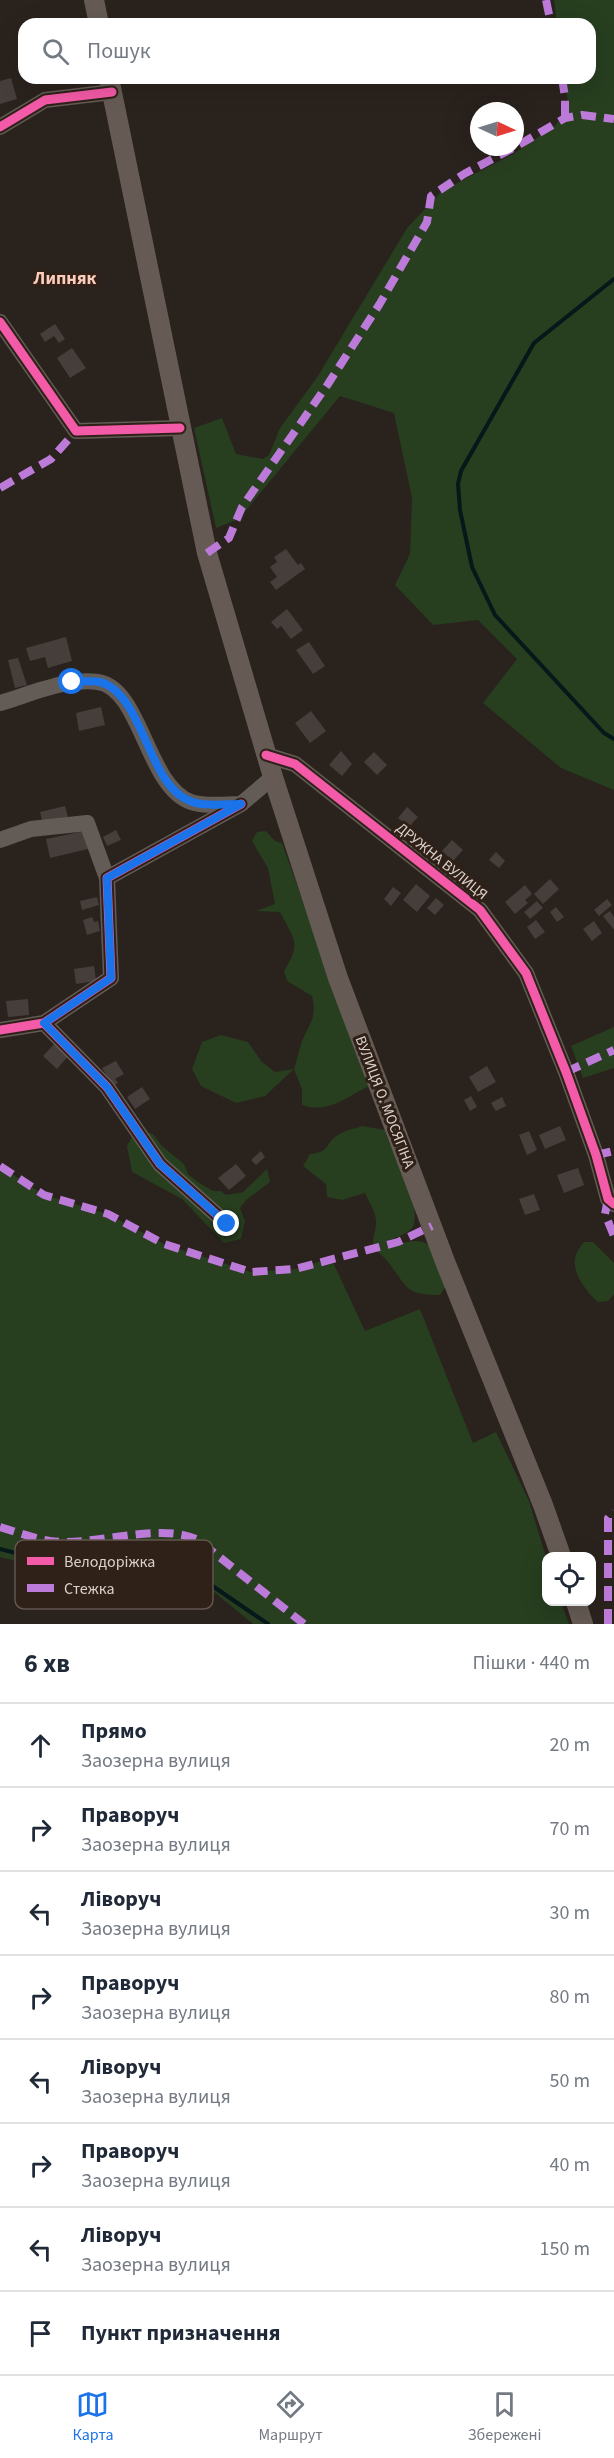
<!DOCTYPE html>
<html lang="uk">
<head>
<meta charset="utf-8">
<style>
	:root { --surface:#fff; --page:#f2f2f3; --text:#1f2937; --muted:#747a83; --line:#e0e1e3; --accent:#1a73e8 }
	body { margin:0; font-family:"Source Sans 3",sans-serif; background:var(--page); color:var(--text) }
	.controls { position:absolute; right:18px; bottom:18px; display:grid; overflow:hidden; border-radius:12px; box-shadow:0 6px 24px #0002 }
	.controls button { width:54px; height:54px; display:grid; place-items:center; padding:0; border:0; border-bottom:2px solid var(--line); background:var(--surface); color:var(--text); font:30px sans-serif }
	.compass { position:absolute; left:470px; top:102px; width:54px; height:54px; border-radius:50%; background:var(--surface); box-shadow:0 6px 24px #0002; rotate:94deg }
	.stop { position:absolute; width:18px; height:18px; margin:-14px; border:4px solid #1a73e8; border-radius:50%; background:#fff }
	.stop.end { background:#1a73e8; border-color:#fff; box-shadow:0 2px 6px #0008 }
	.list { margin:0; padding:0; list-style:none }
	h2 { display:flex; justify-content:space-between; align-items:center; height:78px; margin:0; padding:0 24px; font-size:26px }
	h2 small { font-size:20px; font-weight:400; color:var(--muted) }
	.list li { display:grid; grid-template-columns:39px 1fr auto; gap:18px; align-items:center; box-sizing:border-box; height:84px; padding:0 24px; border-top:2px solid var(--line) }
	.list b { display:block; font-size:22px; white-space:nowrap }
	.list p { margin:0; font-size:20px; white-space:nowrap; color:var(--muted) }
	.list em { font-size:20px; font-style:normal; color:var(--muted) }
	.icon { flex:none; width:33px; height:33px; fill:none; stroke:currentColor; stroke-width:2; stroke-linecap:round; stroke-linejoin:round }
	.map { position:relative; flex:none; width:614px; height:1624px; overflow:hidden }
	.search { position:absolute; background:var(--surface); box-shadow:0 6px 24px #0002; left:18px; right:18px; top:18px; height:66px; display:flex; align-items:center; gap:15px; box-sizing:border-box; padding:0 21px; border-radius:18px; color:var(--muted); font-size:22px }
	.sheet { height:750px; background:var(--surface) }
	nav { display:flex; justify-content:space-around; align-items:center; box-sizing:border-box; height:84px; border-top:2px solid var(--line); background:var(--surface); font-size:16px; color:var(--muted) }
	nav a { display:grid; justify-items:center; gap:3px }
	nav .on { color:var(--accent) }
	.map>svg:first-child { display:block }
</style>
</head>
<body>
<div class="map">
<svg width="614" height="1624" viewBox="0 0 614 1624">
	<rect width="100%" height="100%" fill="#2a221d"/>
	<!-- green -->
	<g fill="#273e1f">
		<path d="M 554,0 L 614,0 L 614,790 L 561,768 L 483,703 L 517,659 L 478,620 L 433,625 L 395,585 L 410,554 L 412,498 L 394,413 L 340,396 L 239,519 L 216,528 L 194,428 L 222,418 L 236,454 L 263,459 L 269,455 L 280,428 L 318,376 L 407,228 L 442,191 L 513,154 L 556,125 L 568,104 L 565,78 L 590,78 L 590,24 L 557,24 Z"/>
		<path d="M 266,831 L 275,841 L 282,843 L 369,1086 C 346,1097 329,1114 302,1105 L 302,1089 L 294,1069 L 265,1096 L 236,1103 L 201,1086 L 192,1069 L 202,1042 L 221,1035 L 248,1042 L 262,1062 L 275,1072 L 294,1069 C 297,1060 299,1050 302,1041 C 310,1022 317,1019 312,996 L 287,981 L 284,971 C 302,942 294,940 280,912 L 256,911 L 275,904 L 268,868 L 252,841 L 257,832 Z"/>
		<path d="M 614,1027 L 614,1068 L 583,1078 L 571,1046 Z"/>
		<path d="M 362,1126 L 385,1130 C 389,1148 393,1145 399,1159 C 406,1173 421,1216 412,1228 C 406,1235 394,1238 387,1241 C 404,1246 400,1242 415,1241 C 437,1240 442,1268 448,1283 L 440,1295 C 405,1295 408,1288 389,1263 C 385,1258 377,1252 374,1246 C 371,1238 376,1232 376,1224 C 377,1214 369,1202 365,1193 L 342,1200 L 327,1197 L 326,1184 L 303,1166 L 310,1154 C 333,1151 324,1143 338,1135 C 344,1130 355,1129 362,1126 Z"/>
		<path d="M 136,1129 L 153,1134 L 162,1146 L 184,1164 L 188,1174 L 198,1182 L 213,1191 L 221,1191 L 226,1195 L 243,1192 L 267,1169 L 270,1182 L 246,1200 L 240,1208 L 245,1221 L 241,1239 L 224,1243 L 182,1199 L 132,1172 L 127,1146 Z"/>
		<path d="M 0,1166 L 44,1195 L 108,1214 L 164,1244 L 251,1272 L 295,1269 L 331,1258 L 365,1331 L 420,1309 L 473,1443 L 496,1432 L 529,1501 L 546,1557 L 546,1602 L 561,1602 L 569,1624 L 253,1624 L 214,1592 L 166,1575 L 76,1576 L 0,1557 Z"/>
		<path d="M 584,1242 L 593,1242 L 614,1263 L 614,1294 L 608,1301 L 598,1302 C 587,1293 570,1271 576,1255 C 577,1251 581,1246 584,1242 Z"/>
	</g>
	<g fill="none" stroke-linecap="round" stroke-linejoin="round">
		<!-- stream -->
		<g stroke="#05181a" stroke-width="4">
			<path d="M 614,279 L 534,343 L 461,471 L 458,484 L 460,510 L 472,567 L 495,615 L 604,733 L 614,739"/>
			<path d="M 0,1549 L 77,1569 L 176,1561 L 268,1624"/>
		</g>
	</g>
	<!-- building -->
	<g fill="#453e3b">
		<path d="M 11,78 L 17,99 L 0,104 L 0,81 Z"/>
		<path d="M 55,324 L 65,339 L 59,343 L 54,336 L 45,342 L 40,334 Z"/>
		<path d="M 72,348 L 86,368 L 70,378 L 57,358 Z"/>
		<path d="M 286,549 L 298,565 L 301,563 L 305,569 L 276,590 L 270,582 L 277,577 L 270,567 L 277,562 L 274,557 Z"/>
		<path d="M 287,609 L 303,630 L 291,639 L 281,626 L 277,629 L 271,622 Z"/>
		<path d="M 66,637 L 72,661 L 48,668 L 45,657 L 30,661 L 26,648 Z"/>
		<path d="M 309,642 L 325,666 L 313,674 L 296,650 Z"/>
		<path d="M 18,658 L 27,685 L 15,688 L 8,660 Z"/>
		<path d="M 101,707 L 105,725 L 79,731 L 76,713 Z"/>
		<path d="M 311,711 L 326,731 L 310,743 L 295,723 Z"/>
		<path d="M 341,751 L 352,764 L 342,776 L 329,765 Z"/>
		<path d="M 374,752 L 387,765 L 377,775 L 364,762 Z"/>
		<path d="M 65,806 L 68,817 L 43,824 L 40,812 Z"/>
		<path d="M 407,807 L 418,817 L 409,827 L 398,818 Z"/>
		<path d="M 116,830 L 121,840 L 107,846 L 103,837 Z"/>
		<path d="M 84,831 L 88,849 L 50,858 L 46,839 Z"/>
		<path d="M 452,840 L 463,850 L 453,861 L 442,851 Z"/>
		<path d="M 496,852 L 505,861 L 499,868 L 489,860 Z"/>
		<path d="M 550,879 L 559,889 L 543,904 L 534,894 Z"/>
		<path d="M 416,884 L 430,896 L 417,912 L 403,900 Z"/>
		<path d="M 525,885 L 532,894 L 525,900 L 528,903 L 515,914 L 505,902 Z"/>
		<path d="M 393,887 L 401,893 L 391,906 L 384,899 Z"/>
		<path d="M 97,897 L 99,905 L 82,910 L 80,901 Z"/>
		<path d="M 436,898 L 444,905 L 435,915 L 427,908 Z"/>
		<path d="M 607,899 L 612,905 L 599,916 L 594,910 Z"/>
		<path d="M 537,901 L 543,908 L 530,919 L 524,912 Z"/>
		<path d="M 556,907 L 564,917 L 557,922 L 550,912 Z"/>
		<path d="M 610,911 L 614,917 L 614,930 L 603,916 Z"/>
		<path d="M 92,917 L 94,922 L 98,921 L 100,931 L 87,935 L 83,920 Z"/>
		<path d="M 536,920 L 545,932 L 535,939 L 527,927 Z"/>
		<path d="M 594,921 L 602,933 L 592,941 L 583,929 Z"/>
		<path d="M 94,966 L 96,981 L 76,984 L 74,969 Z"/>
		<path d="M 28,999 L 29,1015 L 8,1017 L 6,1001 Z"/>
		<path d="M 56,1042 L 71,1053 L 57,1069 L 43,1056 Z"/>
		<path d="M 116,1061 L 124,1074 L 115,1079 L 118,1083 L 113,1086 L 102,1068 Z"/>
		<path d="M 487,1066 L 496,1082 L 478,1092 L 469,1077 Z"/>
		<path d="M 142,1087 L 150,1099 L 135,1109 L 127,1097 Z"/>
		<path d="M 471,1096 L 477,1107 L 470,1111 L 464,1100 Z"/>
		<path d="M 502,1097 L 506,1106 L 496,1111 L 491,1103 Z"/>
		<path d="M 560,1126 L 566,1140 L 545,1149 L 539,1135 Z"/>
		<path d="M 529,1131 L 537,1150 L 527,1155 L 519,1135 Z"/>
		<path d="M 261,1151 L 265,1157 L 256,1165 L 251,1160 Z"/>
		<path d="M 236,1164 L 246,1176 L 229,1190 L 218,1178 Z"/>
		<path d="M 578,1168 L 584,1185 L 564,1193 L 557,1175 Z"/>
		<path d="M 534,1194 L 540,1210 L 525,1215 L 519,1199 Z"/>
	</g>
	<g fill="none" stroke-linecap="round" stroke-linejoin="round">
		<!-- minor -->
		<g stroke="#635b56" stroke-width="16">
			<path d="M 0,127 L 45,100 L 112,92"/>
			<path d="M 0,322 L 76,431 L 180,428"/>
			<path d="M 0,703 C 28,695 69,677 98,682 C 141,688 147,787 191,802 C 205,807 226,804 241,804 L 273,777"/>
			<path d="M 266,755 L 295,764 L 480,910 L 526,973 L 566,1072 L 596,1155 L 608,1199 L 614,1204"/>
			<path d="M 0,840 L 31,829 L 87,823 L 107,878"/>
			<path d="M 44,1023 L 107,1087 L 160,1164 L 227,1224"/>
			<path d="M 0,1030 L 44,1023 L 111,978 L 107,878 L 241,804"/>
		</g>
		<!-- major -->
		<g stroke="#655b54" stroke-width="20">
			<path d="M 94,0 L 99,24"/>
			<path d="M 109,78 L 207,553 L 273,777 L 338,978 L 446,1264 L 543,1505 L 561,1556"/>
			<path d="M 576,1602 L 583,1624"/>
		</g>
		<!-- quiet -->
		<g stroke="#bd7bd9" stroke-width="8" stroke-dasharray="15 8" stroke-linecap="butt">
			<path d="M 546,0 L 551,24"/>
			<path d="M 562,78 L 565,97 L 565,118"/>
			<path d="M 0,488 L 51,459 L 76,431"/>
			<path d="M 207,553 L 229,538 L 242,507 L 328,384 L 379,305 L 427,222 L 431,196 L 464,174 L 515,147 L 565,118 L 582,115 L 614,119"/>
			<path d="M 566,1072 L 614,1050"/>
			<path d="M 596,1155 L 614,1151"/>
			<path d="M 0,1166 L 44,1195 L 108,1214 L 164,1244 L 251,1272 L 295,1269 L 398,1242 L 432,1226"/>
			<path d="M 608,1199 L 605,1214 L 614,1236"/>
			<path d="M 0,1527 C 16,1532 33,1538 50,1541 C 95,1547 158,1521 198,1540 L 304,1624"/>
			<path d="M 608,1624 L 608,1518 L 614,1511"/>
		</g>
		<defs>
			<g id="cycleway">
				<path d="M 0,127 L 45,100 L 112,92"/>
				<path d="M 0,322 L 76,431 L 180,428"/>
				<path d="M 266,755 L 295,764 L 480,910 L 526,973 L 566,1072 L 596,1155 L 608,1199 L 614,1204"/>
				<path d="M 44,1023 L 107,1087 L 160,1164 L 227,1224"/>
				<path d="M 0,1030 L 44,1023 L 111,978 L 107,878 L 241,804"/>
			</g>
		</defs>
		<!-- cycleway casing -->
		<use href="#cycleway" stroke="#2f2118" stroke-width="13"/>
		<!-- cycleway -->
		<use href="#cycleway" stroke="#f35aa7" stroke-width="9"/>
	</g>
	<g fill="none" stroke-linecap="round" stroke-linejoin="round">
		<!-- route -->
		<path stroke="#1a73e8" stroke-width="8" d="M 72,682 C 81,682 92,680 100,682 C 144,694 147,785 190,801 C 204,807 226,804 241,804 L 107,878 L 111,978 L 44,1023 L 107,1087 L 160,1164 L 227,1224"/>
	</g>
	<g text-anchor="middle" stroke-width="6" stroke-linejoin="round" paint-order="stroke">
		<!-- street labels -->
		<g font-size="15" fill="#dad1cb" stroke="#2f2118">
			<text transform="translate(442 861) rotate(39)" y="5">ДРУЖНА ВУЛИЦЯ</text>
			<text transform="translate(385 1102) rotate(69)" y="5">ВУЛИЦЯ О. МОСЯГІНА</text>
		</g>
		<!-- quarter labels -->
		<g font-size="18" font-weight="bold" fill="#fdccbc" stroke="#2f2118">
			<text x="65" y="284">Липняк</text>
		</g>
	</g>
	<!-- legend -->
	<rect x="15" y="1540" width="198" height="69" rx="9" fill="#2f2118" stroke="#62564e" stroke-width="1.5"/>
	<rect x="27" y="1557" width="27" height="8" fill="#f35aa7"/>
	<rect x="27" y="1584" width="27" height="8" fill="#bd7bd9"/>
	<g font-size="16" fill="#dad1cb">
		<text x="64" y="1567">Велодоріжка</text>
		<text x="64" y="1594">Стежка</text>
	</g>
</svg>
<div class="controls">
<button><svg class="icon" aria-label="locate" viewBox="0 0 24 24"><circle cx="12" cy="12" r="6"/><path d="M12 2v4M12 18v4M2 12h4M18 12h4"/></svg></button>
</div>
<svg class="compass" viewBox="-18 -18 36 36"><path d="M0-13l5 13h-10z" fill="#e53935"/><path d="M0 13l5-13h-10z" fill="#747a83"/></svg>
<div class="stop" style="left:72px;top:682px"></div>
<div class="stop end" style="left:227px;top:1224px"></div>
<div class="search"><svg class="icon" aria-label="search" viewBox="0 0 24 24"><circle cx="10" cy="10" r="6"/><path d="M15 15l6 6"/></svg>Пошук</div>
</div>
<section class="sheet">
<h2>6 хв<small>Пішки · 440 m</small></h2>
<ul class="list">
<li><svg class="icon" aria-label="ahead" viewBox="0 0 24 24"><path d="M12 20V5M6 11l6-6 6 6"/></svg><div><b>Прямо</b><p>Заозерна вулиця</p></div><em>20 m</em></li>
<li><svg class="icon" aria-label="right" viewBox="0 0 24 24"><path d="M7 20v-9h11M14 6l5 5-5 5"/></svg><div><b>Праворуч</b><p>Заозерна вулиця</p></div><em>70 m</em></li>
<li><svg class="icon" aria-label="left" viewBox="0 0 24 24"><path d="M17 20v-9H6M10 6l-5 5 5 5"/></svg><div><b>Ліворуч</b><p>Заозерна вулиця</p></div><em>30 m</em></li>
<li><svg class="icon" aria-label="right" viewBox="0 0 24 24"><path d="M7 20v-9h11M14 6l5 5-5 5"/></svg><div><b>Праворуч</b><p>Заозерна вулиця</p></div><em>80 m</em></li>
<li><svg class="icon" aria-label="left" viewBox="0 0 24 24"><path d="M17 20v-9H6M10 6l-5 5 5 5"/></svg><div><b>Ліворуч</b><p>Заозерна вулиця</p></div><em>50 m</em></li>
<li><svg class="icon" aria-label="right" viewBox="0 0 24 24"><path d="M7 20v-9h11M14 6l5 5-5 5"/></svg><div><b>Праворуч</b><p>Заозерна вулиця</p></div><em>40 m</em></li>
<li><svg class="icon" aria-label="left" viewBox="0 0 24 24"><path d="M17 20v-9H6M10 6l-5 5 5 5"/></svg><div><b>Ліворуч</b><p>Заозерна вулиця</p></div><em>150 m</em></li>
<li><svg class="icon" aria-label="arrive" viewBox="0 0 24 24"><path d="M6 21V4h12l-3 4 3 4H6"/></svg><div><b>Пункт призначення</b></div></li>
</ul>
</section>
<nav>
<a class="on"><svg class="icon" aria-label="map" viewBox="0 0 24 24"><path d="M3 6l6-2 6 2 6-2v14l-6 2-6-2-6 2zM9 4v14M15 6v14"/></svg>Карта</a>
<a><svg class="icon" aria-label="directions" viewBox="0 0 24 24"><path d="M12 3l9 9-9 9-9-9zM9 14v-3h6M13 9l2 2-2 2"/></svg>Маршрут</a>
<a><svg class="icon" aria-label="saved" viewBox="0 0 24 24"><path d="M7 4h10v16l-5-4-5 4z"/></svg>Збережені</a>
</nav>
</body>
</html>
